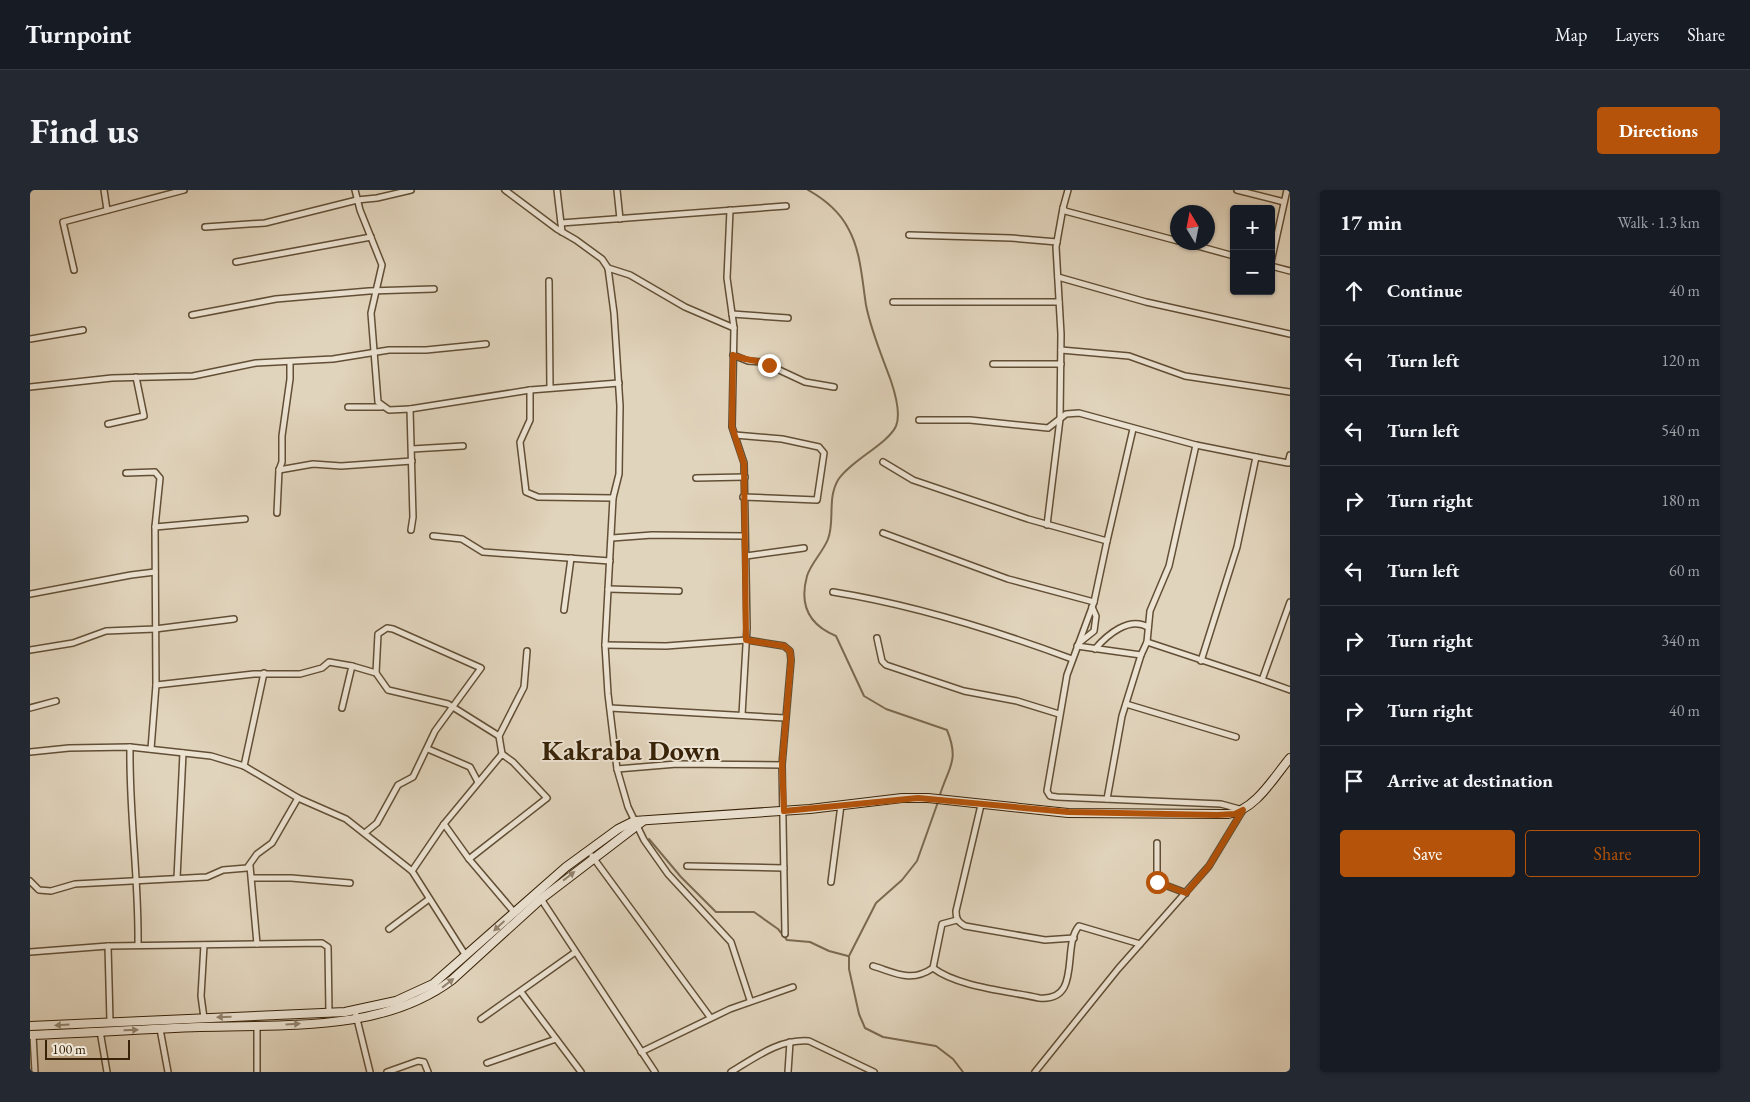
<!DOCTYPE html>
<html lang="en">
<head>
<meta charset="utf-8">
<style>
	:root { --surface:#171b24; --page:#242831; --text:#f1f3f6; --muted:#9ea1a6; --line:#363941; --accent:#b45309 }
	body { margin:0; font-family:"EB Garamond",serif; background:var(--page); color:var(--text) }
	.controls { position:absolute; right:15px; top:15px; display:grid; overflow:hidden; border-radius:5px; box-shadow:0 1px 4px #0004 }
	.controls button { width:45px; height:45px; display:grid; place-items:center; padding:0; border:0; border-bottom:1px solid var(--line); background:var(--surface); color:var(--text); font:25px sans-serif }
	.compass { position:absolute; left:1140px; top:15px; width:45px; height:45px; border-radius:50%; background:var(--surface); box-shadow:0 1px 4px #0004; rotate:350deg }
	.scale { position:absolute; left:15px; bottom:12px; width:85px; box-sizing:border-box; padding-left:5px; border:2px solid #382308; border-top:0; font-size:14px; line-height:18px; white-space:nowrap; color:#382308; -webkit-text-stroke:4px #ece3d3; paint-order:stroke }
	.stop { position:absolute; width:15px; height:15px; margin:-11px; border:4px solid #b45309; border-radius:50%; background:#fff }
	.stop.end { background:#b45309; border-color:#fff; box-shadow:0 1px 5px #0008 }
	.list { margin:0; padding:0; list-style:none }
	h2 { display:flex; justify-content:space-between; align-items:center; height:65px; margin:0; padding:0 20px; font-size:21px }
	h2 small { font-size:16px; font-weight:400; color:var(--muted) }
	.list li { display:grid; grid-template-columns:32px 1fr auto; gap:15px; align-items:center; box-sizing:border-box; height:70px; padding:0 20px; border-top:1px solid var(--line) }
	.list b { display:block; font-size:19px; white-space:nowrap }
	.list em { font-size:16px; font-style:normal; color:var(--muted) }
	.actions { display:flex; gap:10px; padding:15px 20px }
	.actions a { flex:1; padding:11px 0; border:1px solid var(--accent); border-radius:5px; text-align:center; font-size:18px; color:var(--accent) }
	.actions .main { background:var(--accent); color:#fff }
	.icon { flex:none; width:28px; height:28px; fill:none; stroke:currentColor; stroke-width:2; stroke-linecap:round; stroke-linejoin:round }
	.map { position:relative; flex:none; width:1260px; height:882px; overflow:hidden; border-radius:5px }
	header { display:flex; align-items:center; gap:30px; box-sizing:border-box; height:70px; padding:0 25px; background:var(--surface); border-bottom:1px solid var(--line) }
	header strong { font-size:24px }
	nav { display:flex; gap:28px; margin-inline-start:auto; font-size:18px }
	.intro { display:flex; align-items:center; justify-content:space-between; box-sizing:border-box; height:120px; padding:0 30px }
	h1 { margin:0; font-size:35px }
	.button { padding:12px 22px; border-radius:5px; background:var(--accent); color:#fff; font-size:18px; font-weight:700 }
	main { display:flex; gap:30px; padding:0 30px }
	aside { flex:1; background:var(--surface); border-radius:5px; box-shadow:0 1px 4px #0004 }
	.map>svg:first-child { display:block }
</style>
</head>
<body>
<header>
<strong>Turnpoint</strong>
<nav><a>Map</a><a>Layers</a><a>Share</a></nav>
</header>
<div class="intro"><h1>Find us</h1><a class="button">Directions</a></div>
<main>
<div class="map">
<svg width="1260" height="882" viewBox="0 0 1260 882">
	<rect width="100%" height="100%" fill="#e1d4bc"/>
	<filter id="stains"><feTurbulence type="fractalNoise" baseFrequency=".004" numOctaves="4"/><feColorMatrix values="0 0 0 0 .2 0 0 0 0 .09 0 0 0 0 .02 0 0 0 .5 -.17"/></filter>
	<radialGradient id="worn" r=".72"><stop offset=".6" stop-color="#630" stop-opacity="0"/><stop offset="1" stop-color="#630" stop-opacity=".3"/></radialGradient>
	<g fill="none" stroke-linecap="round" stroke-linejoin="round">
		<!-- stream -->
		<g stroke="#7b694f" stroke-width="2">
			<path d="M 778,0 C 794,9 809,21 818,38 C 831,61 832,90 836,115 C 841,141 852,166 861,191 C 865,203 871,224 866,236 C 858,254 820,271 808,290 C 797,309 805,331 798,349 C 793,362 781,373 777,386 C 769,415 779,435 806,446 L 834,506 L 856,519 L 917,540 C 930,572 918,577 909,608"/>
			<path d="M 908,612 L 887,671 L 872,690 L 846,713 L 819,766 L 819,779 L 829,824 L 835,838 L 853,847 L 906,856 L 923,869 L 933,882"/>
			<path d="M 619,649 L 651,687 L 686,722 L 724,722 L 748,739 L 757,750 L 780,752 L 799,761 L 818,766"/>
		</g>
		<defs>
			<g id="street">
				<path d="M 74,0 L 77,20"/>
				<path d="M 325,0 L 330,20 L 352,75 L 341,123 L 348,212 L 359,220 L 380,219 L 383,327 L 381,340"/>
				<path d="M 475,0 L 527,39 L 546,50 L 572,69 L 578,78 L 584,123 L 590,216 L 589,284 L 583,308 L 575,455 L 578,504 L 587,579 L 598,617 L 614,650 L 638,684 L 701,752 L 720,810"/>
				<path d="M 527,0 L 532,42"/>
				<path d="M 587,0 L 590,29"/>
				<path d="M 1038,0 L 1033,18 L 1035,21 L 1148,51"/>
				<path d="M 1207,0 L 1254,12"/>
				<path d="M 700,20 L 697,88 L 704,138 L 702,237 L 714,273 L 717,438 L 712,525"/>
				<path d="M 531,33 L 756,16"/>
				<path d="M 175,37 L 235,33 L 327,10 L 347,8 L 381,0"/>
				<path d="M 879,45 L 981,48 L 1027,52"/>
				<path d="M 1153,52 L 1204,66"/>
				<path d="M 206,72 L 341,47"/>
				<path d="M 1241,72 L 1257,0"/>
				<path d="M 1241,76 L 1260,81"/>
				<path d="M 578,78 L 600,85 L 655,117 L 704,138"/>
				<path d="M 44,80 L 33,32 L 154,0"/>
				<path d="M 1028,87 L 1116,112 L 1260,144"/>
				<path d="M 519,91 L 520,198"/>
				<path d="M 863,112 L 1029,112"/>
				<path d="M 702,124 L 758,128"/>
				<path d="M 162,125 L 246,109 L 339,101 L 404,99"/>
				<path d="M 0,149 L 53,140"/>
				<path d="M 1031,160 L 1099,166 L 1155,186 L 1260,202"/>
				<path d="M 703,165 L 718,171 L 732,172 L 775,192 L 804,197"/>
				<path d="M 963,174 L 1031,174"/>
				<path d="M 0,197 L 82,188 L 163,186 L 226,173 L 303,169 L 359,160 L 396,160 L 456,154"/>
				<path d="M 500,200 L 500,230 L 490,252 L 496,302 L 508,307 L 583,308"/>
				<path d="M 318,217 L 352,217"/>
				<path d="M 380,219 L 500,200 L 589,193"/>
				<path d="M 889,230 L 940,230 L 1018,238 L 1036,224 L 1049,223 L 1166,255 L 1226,267"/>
				<path d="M 78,234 L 114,226 L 106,187"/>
				<path d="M 705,245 L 752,249 L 789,257 L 794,263 L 787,310 L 713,307"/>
				<path d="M 382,259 L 433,256"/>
				<path d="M 853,272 L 883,290 L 998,329 L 1077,351 L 1103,239"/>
				<path d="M 249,280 L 283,274 L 311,276 L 382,271"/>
				<path d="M 96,283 L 125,282 L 130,288 L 125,337 L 126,495 L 121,559"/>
				<path d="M 666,288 L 715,287"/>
				<path d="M 247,323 L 249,280 L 252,272 L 252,246 L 260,189 L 260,172"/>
				<path d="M 1017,335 L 1030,229 L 1031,144 L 1026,57 L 1033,18"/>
				<path d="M 125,337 L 215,329"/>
				<path d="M 853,343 L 978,389 L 1064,412"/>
				<path d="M 403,346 L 432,349 L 453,362 L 580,371"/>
				<path d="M 582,348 L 622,345 L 715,346"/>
				<path d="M 716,366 L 774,358"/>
				<path d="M 578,399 L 649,401"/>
				<path d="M 803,402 C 885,415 964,440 1042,469"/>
				<path d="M 0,404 L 101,385 L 125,382"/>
				<path d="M 534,420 L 541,368"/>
				<path d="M 847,448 L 852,471 L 856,475 L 934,501 L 987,511 L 1029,524"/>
				<path d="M 1117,452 L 1232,490 L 1260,412"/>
				<path d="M 1049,453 L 1064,441 L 1066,426 L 1062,417"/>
				<path d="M 575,455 L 636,456 L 717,450 L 754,456 L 760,461 L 761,470 L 752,575 L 755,744"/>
				<path d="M 1047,456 L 1111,465"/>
				<path d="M 1065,459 C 1077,445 1099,426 1118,437"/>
				<path d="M 0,460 L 43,453 L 76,441 L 125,439 L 204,429"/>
				<path d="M 1171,471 L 1207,357 L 1226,267 L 1258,273 L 1260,265"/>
				<path d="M 322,476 L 346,483 L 358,500 L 418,514 L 469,546"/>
				<path d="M 1232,490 L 1260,500"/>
				<path d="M 126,495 L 224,484 L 270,484 L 292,478 L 299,472 L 322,476 L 312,518"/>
				<path d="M 1096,514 L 1206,547"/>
				<path d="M 0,518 L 26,511"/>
				<path d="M 580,518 L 755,528"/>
				<path d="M 100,557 C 99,624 109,689 108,755"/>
				<path d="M 398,559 L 440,577 L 448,592"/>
				<path d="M 0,562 L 39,558 L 100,557 L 181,566 L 214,576 L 268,608 L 316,629 L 382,681 L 436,766"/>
				<path d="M 472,564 L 469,546 L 494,497 L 497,461"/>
				<path d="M 214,576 L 234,483"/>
				<path d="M 587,579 L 647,574 L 752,575"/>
				<path d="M 1077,609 L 1092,526 L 1111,465 L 1117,452 L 1120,421 L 1139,376 L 1166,255"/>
				<path d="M 951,615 L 926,721 C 926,729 928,732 935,736 L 1015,750 L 1044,748"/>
				<path d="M 414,634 L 439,669 L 484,722"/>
				<path d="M 336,642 L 347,633 L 368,595 L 383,587 L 405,541 L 451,478 L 363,439 L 357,438 L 348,444 L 346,483"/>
				<path d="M 1127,653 L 1127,692 L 1156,703"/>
				<path d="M 562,666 L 680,827"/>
				<path d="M 220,676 L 227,754"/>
				<path d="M 657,676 L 754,678"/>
				<path d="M 382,681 L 414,634 L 472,564 L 483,572 L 517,608 L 439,669"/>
				<path d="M 147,688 L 153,563"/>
				<path d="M 222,688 L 261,688 L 320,693"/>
				<path d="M 0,691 L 9,700 L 21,701 L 45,694 L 177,687 L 193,680 L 217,678 L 227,664 L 242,653 L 268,608"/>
				<path d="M 801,692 L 811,615"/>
				<path d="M 511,709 L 625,882"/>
				<path d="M 927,730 L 912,734 L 903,778 C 928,797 978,801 1009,808 C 1053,812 1031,756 1049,736 L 1110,754"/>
				<path d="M 359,739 L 399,709"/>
				<path d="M 174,755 L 171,806 L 174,828"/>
				<path d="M 78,756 L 80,831"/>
				<path d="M 0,762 L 78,756 L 292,753 L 298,757 L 299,823"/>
				<path d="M 843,776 C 866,783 881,793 903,778"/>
				<path d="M 491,802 L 551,882"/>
				<path d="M 325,821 L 340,882"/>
				<path d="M 451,829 L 544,763"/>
				<path d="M 227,835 L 227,882"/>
				<path d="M 130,839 L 138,882"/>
				<path d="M 70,841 L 77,882"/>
				<path d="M 3,845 L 5,882"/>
				<path d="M 611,862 L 700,819 L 763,797"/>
				<path d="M 457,873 L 526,849"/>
				<path d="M 357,882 L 388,871 L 394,872 L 398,882"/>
				<path d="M 701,882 C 726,867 749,849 779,851 L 844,882"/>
				<path d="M 758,882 L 760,852"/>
				<path d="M 1005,882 L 1088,779 L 1179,676 L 1213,620 L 1191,614 L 1027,607 L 1020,606 L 1017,601 L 1037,485 L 1064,412 L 1077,351"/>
			</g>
			<g id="secondary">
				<path d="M 0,836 L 315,822 L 366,811 L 403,794 L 536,677 L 588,639 L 604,631 L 780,619 L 872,608 L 898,608 L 1038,623 L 1198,624 C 1225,621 1244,587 1260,568"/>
				<path d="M 0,845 C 57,843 113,839 170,837 C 254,834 351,843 422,790 L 511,709 L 613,631"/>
			</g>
		</defs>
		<!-- street casing -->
		<use href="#street" stroke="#624f35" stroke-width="8"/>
		<!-- secondary casing -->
		<use href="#secondary" stroke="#382308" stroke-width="10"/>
		<!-- street -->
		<use href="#street" stroke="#ece3d3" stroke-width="5"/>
		<!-- secondary -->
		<use href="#secondary" stroke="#ece3d3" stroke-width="8"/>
	</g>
	<!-- one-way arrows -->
	<defs><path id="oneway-solid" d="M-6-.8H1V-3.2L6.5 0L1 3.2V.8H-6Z" transform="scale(1.25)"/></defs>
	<g fill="#92836e">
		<use href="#oneway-solid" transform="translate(539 686) rotate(-38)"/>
		<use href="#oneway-solid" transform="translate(469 736) rotate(137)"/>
		<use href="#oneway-solid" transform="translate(418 793) rotate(-38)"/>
		<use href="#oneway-solid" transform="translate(194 827) rotate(178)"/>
		<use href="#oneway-solid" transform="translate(263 834) rotate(-3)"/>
		<use href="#oneway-solid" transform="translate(32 835) rotate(177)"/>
		<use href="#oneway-solid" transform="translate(101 840) rotate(-2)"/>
	</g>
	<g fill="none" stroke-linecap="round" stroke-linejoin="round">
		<!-- route -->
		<path stroke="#b45309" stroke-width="6" d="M 739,175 C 727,169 715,171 703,165 L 702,237 L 714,274 L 716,450 L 754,456 L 760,461 L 761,470 L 752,575 L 754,621 L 888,608 L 1038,622 L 1187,625 L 1205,624 L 1213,620 L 1179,676 L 1156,703 L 1127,692"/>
	</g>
	<g text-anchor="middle" stroke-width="4" stroke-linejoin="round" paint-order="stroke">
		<!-- district labels -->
		<g font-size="28" font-weight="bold" fill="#382308" stroke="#ece3d3">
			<text x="601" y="570">Kakraba Down</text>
		</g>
	</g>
	<rect width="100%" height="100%" filter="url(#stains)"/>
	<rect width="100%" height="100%" fill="url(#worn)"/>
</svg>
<div class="controls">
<button>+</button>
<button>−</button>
</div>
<svg class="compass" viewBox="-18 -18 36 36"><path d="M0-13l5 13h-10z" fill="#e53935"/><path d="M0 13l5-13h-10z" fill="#9ea1a6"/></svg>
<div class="scale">100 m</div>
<div class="stop" style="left:1127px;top:692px"></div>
<div class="stop end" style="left:739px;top:175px"></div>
</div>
<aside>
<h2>17 min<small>Walk · 1.3 km</small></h2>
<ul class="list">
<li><svg class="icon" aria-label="ahead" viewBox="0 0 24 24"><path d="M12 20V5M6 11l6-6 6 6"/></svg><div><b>Continue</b></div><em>40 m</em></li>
<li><svg class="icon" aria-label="left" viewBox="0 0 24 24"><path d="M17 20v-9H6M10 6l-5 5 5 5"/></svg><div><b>Turn left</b></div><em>120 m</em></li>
<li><svg class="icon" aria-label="left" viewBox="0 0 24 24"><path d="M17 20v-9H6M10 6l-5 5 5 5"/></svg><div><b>Turn left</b></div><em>540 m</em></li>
<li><svg class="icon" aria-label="right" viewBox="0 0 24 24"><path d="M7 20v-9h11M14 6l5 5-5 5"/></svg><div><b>Turn right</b></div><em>180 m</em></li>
<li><svg class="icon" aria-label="left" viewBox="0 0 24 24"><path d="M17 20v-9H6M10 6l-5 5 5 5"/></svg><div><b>Turn left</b></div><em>60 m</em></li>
<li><svg class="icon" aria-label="right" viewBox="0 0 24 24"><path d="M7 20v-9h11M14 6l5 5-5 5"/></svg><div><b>Turn right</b></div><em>340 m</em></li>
<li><svg class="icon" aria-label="right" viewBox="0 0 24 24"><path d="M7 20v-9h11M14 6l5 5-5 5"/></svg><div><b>Turn right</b></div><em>40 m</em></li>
<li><svg class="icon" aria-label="arrive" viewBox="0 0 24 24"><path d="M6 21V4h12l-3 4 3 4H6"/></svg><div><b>Arrive at destination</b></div></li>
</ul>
<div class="actions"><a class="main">Save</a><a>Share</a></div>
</aside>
</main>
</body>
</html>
